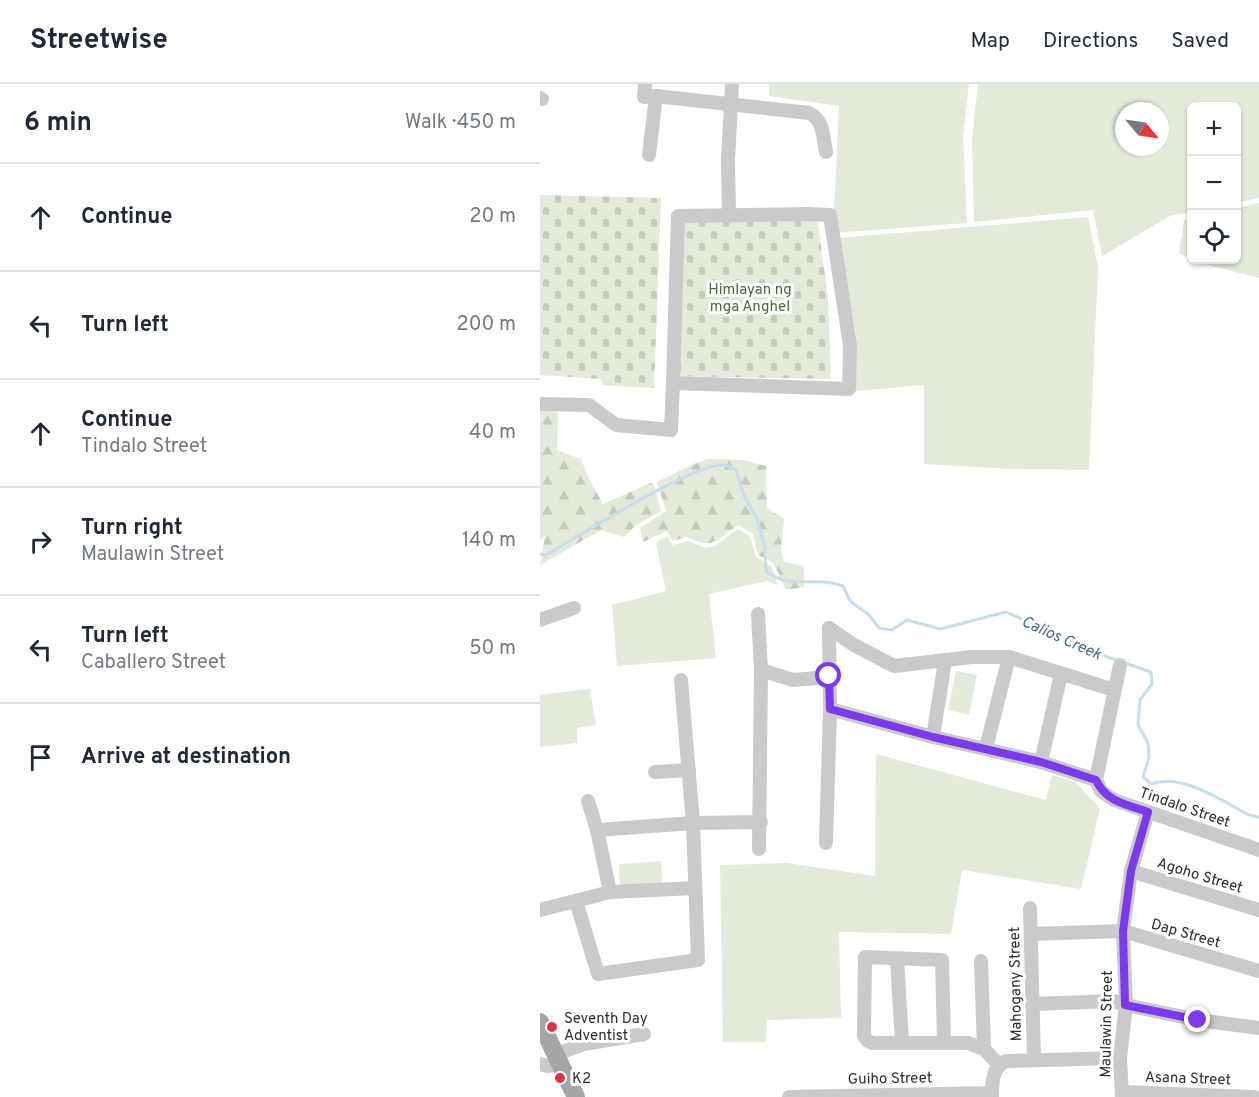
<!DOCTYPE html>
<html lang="en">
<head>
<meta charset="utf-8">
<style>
	:root { --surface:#fff; --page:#f6f6f7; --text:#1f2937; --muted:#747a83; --line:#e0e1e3 }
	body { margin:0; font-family:Overpass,sans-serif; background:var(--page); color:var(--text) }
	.controls { position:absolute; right:18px; top:18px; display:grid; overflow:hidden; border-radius:9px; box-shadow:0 2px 4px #0004 }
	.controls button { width:54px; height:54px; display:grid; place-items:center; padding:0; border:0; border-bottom:2px solid var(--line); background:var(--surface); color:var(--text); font:30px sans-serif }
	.compass { position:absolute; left:575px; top:18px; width:54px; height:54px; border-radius:50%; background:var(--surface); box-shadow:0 2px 4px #0004; rotate:119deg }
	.stop { position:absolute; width:18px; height:18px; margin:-14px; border:4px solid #7c3aed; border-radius:50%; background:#fff }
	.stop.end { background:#7c3aed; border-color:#fff; box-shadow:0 2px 6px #0008 }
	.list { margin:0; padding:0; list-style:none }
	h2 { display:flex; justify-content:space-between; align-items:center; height:78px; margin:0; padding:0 24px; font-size:26px }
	h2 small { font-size:20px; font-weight:400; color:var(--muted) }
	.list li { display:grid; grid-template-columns:39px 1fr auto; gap:18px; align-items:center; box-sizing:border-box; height:108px; padding:0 24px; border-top:2px solid var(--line) }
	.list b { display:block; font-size:22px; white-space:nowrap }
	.list p { margin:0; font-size:20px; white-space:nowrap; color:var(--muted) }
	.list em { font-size:20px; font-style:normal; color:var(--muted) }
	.icon { flex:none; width:33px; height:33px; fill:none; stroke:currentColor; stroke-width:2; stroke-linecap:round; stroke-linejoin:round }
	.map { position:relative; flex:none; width:719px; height:1013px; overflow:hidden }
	header { display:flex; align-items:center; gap:36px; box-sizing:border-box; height:84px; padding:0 30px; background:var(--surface); border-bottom:2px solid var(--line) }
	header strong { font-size:28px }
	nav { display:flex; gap:33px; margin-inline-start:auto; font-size:21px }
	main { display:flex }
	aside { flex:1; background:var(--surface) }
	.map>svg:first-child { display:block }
</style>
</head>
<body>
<header>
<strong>Streetwise</strong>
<nav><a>Map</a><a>Directions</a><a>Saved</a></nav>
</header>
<main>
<aside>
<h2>6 min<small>Walk · 450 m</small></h2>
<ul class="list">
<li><svg class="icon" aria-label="ahead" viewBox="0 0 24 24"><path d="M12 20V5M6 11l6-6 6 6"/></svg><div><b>Continue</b></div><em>20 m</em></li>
<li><svg class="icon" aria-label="left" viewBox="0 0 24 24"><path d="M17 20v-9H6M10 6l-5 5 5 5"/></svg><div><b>Turn left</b></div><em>200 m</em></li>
<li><svg class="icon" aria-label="ahead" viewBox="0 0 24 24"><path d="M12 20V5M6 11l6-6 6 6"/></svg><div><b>Continue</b><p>Tindalo Street</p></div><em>40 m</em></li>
<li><svg class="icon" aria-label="right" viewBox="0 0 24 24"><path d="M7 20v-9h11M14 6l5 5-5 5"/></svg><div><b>Turn right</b><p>Maulawin Street</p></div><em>140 m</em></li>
<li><svg class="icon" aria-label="left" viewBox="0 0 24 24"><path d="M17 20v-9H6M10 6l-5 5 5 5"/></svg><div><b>Turn left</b><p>Caballero Street</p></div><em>50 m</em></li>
<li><svg class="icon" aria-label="arrive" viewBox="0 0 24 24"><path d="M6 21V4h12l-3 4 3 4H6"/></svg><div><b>Arrive at destination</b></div></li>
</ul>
</aside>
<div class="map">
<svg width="719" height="1013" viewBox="0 0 719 1013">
	<defs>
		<pattern id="forest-firs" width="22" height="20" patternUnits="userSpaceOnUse" patternTransform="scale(1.5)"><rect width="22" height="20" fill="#e3eada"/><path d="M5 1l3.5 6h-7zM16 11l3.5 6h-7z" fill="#c3c9bb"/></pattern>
		<pattern id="cemetery-stones" width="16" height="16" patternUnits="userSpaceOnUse" patternTransform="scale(1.5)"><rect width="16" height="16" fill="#e3eada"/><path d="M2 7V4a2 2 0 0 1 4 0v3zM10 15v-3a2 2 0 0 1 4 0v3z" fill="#c3c9bb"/></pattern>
	</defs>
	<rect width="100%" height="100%" fill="#fff"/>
	<!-- grass -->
	<g fill="#e3eada" fill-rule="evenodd">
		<path d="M 229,0 L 429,0 L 423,53 L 427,139 L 293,149 L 299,22 L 229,12 Z"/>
		<path d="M 438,0 L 719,0 L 719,114 L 697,119 L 696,22 L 652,22 L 651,128 L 630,132 L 562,172 L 553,126 L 434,138 L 432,55 ZM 584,27 L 620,27 L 620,63 L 584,63 Z"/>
		<path d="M 719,119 L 719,194 L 653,177 L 639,169 L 644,136 L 651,134 L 652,176 L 696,176 L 697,124 Z"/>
		<path d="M 548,133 L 558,183 L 549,386 L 470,385 L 384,380 L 384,301 L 315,307 L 316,250 L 299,154 Z"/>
		<path d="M 198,445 L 210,452 L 216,473 L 231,482 L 238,501 L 226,497 L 169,510 L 176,574 L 77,582 L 72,521 L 126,507 L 116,459 L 127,452 L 133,461 L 148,457 L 165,464 L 175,462 Z"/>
		<path d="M 416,587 L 437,591 L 429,631 L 408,626 Z"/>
		<path d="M 50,605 L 56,641 L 37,644 L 37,659 L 0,663 L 0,611 Z"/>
		<path d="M 336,670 L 506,716 L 512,691 L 536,698 L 560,725 L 541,805 L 422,786 L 411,850 L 299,848 L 301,934 L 227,936 L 226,958 L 183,958 L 180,781 L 247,779 L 335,792 Z"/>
		<path d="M 121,777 L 122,801 L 80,804 L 79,780 Z"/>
	</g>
	<!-- forest -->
	<g fill="url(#forest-firs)">
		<path d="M 0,326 L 18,328 L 17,366 L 41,375 L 49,395 L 63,420 L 113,398 L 121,427 L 96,441 L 84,453 L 61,446 L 0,481 L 5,452 L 0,455 Z"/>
		<path d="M 167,375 L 203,376 L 226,382 L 227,424 L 244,435 L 241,465 L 244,478 L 264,482 L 264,503 L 246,506 L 233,478 L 218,471 L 213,450 L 198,441 C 175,456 175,466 147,453 L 132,457 L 127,447 L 103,458 L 100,444 L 126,427 L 117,398 L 149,382 Z"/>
	</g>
	<!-- cemetery -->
	<g fill="url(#cemetery-stones)">
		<path d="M 0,111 L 121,114 L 114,304 L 62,301 L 61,295 L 0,291 Z"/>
		<path d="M 277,133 L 288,213 L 291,295 L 128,292 L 134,136 Z"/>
	</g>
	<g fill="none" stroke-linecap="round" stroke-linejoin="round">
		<!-- stream -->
		<g stroke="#c7ddea" stroke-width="3">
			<path d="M 0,470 L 6,471 C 36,454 155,378 183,381 C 187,381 192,384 196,386 L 204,412 L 217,435 L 225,464 L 226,487 C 248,506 278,492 303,502 L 310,517 L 329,531 L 339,544 L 352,546 L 367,536 L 400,545 L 466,528 L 565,572 L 579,577"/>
			<path d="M 585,579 L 611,588 L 612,600 L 600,616 L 598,641 L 608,659 L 609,673 L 603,693 L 611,700 C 641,688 682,717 709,731 L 719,733"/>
		</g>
		<!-- minor -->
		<g stroke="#cacaca" stroke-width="14">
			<path d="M 105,0 L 104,13 L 116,12 L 269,29 C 284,36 283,53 286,68"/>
			<path d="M 0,14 L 2,15"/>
			<path d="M 109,71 L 116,12"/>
			<path d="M 268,130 L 290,131 L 310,261 L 309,305 L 133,299 L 138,132 Z"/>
			<path d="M 189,131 L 188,76 L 192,0"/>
			<path d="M 0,320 L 49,321 L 76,341 L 131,346 L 133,299"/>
			<path d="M 218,530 L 221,586 L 219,765"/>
			<path d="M 0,536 L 34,524"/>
			<path d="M 289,544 L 314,561 L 354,582 L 432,573 L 469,573 L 574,606"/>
			<path d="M 580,581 L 556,696 L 561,707 L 574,716 L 719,766"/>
			<path d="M 221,586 L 253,596 L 289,593"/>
			<path d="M 290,625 L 393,653 L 501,678 L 556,696"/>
			<path d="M 393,653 L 405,577"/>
			<path d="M 446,664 L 469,573"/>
			<path d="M 501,678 L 521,590"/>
			<path d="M 115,688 L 149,686"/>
			<path d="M 48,717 L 57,746 L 70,808"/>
			<path d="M 57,746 L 153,739 L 221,738"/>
			<path d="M 286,759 L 290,625 L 289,544"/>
			<path d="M 591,787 L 719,826"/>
			<path d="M 36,817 L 58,890 L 158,876 L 153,739 L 141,596"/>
			<path d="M 490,824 L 494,975"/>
			<path d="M 0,826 L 70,808 L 155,804"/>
			<path d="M 491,850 L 583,847 L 719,887"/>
			<path d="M 357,875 L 362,958"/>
			<path d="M 441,877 L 444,965"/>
			<path d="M 492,920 L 574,917 L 586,921 L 658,936 L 719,944"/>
			<path d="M 404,958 L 402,876 L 325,873 L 324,952 L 328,957 L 333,959 L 428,959 L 444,965 L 458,980"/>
			<path d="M 14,971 L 44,960 L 104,950"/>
			<path d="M 0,980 L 7,982 L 19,980"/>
			<path d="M 582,1008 L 714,1013"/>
			<path d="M 249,1013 L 452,1009"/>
			<path d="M 452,1013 C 452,999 452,983 466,977 L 580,974"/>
			<path d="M 582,1013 L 580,974 L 586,921 L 583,847 L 591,787 L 608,728"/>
		</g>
		<!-- major -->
		<path stroke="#a5a5a5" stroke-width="18" d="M 0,938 L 36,1013"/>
	</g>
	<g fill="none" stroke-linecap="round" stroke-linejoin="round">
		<!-- route -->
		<path stroke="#7c3aed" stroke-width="8" d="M 289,592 L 290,625 L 393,653 L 501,678 L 556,696 C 566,718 588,721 608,728 L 591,787 L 583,847 L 585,921 L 658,936"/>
	</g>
	<!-- markers -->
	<g fill="#e03241" stroke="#fff" stroke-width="2">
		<circle cx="12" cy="943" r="6"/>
		<circle cx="20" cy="994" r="6"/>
	</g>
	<g text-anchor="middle" stroke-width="6" stroke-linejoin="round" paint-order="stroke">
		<!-- park labels -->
		<g font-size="15" fill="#50673c" stroke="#fff">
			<text x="210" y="210">Himlayan ng<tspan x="210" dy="17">mga Anghel</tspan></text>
		</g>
		<!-- street labels -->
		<g font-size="15" fill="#2d2d2d" stroke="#fff">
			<text transform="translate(645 723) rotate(19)" y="5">Tindalo Street</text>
			<text transform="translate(660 791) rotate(17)" y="5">Agoho Street</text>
			<text transform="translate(646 849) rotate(16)" y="5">Dap Street</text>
			<text transform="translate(475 900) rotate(-91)" y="5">Mahogany Street</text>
			<text transform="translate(566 940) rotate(-89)" y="5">Maulawin Street</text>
			<text transform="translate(350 994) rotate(-1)" y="5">Guiho Street</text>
			<text transform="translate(648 994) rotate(2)" y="5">Asana Street</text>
		</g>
		<!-- poi labels -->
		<g font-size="15" fill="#2d2d2d" stroke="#fff" text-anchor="start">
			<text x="24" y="939">Seventh Day<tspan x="24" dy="17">Adventist</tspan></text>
			<text x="32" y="999">K2</text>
		</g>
		<!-- water labels -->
		<g font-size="16" font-style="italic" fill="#3d6e8c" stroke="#fff">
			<text transform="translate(522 553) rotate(24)" y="6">Calios Creek</text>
		</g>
	</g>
</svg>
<div class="controls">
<button>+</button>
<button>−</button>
<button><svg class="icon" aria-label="locate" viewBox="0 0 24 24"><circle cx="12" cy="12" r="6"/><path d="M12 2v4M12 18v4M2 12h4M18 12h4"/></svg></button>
</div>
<svg class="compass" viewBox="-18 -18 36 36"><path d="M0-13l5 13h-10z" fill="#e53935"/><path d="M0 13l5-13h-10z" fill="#747a83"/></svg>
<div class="stop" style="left:289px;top:592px"></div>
<div class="stop end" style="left:658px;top:936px"></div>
</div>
</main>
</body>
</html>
